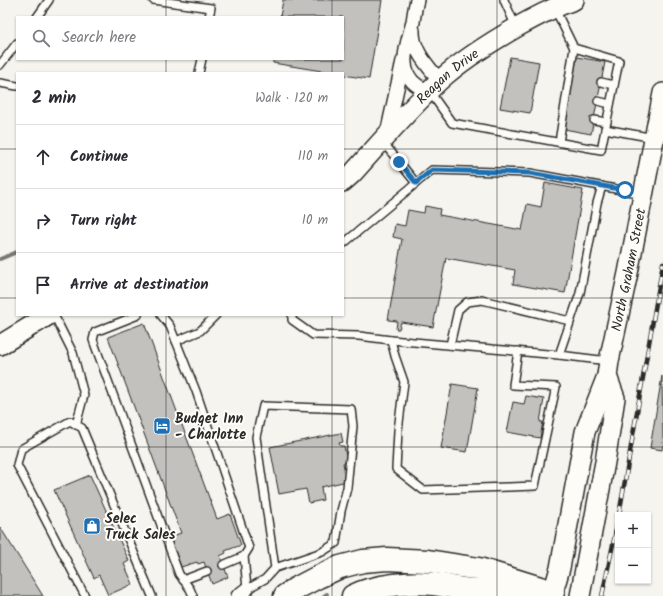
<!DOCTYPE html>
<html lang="en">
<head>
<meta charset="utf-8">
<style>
	:root { --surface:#fff; --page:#f2f2f3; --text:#2b2b33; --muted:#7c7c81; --line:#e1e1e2 }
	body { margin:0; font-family:Kalam,sans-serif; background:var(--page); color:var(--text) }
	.controls { position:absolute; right:12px; bottom:12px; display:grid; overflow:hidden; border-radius:0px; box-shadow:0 1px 3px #0004 }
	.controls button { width:36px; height:36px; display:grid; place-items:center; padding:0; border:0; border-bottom:1px solid var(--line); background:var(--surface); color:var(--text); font:20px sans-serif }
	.stop { position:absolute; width:12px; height:12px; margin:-9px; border:3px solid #1f6fb2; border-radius:50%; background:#fff }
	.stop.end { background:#1f6fb2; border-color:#fff; box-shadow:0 1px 4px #0008 }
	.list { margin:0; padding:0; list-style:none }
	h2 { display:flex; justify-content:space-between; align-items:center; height:52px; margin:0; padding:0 16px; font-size:17px }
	h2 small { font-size:13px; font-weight:400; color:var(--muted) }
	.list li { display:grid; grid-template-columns:26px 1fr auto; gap:12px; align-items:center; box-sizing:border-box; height:64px; padding:0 16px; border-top:1px solid var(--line) }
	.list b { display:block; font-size:15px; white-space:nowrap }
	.list em { font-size:13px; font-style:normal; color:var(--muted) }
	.icon { flex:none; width:22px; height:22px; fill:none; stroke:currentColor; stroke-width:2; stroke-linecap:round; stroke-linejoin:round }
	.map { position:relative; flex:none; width:663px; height:596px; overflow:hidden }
	.search { position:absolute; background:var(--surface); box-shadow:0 1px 3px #0004; left:16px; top:16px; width:328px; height:44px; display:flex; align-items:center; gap:10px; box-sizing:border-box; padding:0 14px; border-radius:0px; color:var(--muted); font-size:15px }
	.panel { position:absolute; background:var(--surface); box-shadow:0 1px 3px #0004; left:16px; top:72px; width:328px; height:244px; border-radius:0px }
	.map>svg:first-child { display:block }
</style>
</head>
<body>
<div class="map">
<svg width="663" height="596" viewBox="0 0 663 596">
	<rect width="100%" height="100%" fill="#f5f4ef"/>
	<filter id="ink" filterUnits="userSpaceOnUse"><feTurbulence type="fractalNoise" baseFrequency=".025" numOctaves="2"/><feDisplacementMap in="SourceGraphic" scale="8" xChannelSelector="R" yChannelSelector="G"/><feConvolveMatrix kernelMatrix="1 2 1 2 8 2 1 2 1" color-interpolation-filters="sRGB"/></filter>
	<g filter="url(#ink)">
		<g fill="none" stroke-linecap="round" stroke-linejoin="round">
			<!-- stream -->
			<g stroke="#797877" stroke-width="4">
				<path d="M 0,259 L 17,252"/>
				<path d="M 324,596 L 327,594"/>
			</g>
		</g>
		<!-- building -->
		<g fill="#c2c1be" stroke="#2b2b2b">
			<path d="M 283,0 L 382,0 L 369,79 L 343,75 L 343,73 L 334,73 L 273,63 L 273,59 L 343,59 L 343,17 L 280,17 Z"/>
			<path d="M 510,57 L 539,62 L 530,113 L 500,108 Z"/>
			<path d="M 577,57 L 605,62 L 591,134 L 564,129 Z"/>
			<path d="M 545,183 L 583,190 L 565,293 L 513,284 L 515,270 L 446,258 L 433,327 L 401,322 L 399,329 L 396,329 L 397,321 L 388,320 L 402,239 L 393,237 L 395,224 L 405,226 L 408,210 L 424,213 L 425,206 L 440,209 L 439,215 L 522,230 L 527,204 L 541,207 Z"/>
			<path d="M 144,323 L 217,519 L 230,514 L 241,545 L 225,551 L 226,553 L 220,556 L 228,577 L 212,584 L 204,562 L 198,564 L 197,562 L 181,567 L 170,537 L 181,533 L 108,337 Z"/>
			<path d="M 662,376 L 663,444 L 662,450 L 650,448 Z"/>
			<path d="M 452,384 L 478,388 L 467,452 L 441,448 Z"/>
			<path d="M 526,396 L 544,399 L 540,422 L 543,422 L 540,438 L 507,432 L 513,402 L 524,404 Z"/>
			<path d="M 341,433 L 343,442 L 339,443 L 340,446 L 344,446 L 347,462 L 343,463 L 347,481 L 321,487 L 323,500 L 309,503 L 306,489 L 279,494 L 270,447 Z"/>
			<path d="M 90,475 L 129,561 L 124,564 L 133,584 L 108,595 L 99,575 L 94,578 L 54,490 Z"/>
			<path d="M 0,527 L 43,596 L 0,596 Z"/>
		</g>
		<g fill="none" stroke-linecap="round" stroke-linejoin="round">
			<defs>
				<g id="lane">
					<path d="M 153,0 L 211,8 L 209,17"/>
					<path d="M 504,0 L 516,27"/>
					<path d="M 37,17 L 49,0"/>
					<path d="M 0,65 L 17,43"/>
					<path d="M 199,73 L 202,59"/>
					<path d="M 601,82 L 614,85"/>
					<path d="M 0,83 L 17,86"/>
					<path d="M 430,92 L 452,123 L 601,150 L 619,61 L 574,48 L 555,9"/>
					<path d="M 598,101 L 610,104"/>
					<path d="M 594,120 L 607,122"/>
					<path d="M 605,129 L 654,138"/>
					<path d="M 382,141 L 416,183"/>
					<path d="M 559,142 L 574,48"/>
					<path d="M 602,186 L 597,203 L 580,293 L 559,355 L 608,361"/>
					<path d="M 343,244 L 432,170 L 530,173 L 643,194"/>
					<path d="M 54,315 L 73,353 L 84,395 L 76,425"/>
					<path d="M 138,315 L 95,332 L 93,340 L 179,574 L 190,589 L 193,596"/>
					<path d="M 161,315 L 170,326 L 196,391 L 249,548 L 244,556 L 247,589 L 265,579 L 275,568 L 322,552 L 336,543 L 341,511 L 347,488 L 353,426 L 351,409 L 263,406 L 256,437 L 275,568"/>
					<path d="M 292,315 L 292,320 L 313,335 L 359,336 L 391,340 L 395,356 L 404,382 L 398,431 L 396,469 L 423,490 L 535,486 L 556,387 L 513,385 L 518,351"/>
					<path d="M 391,340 L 559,355"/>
					<path d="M 176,341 L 200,331 L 216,315"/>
					<path d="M 450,345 L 458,310 L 467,302 L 482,300 L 570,321"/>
					<path d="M 223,565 L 244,556"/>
					<path d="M 183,580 L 207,571"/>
					<path d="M 85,596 L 17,465 L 21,449 L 70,421 L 82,428 L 152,596"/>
				</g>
				<g id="street">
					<path d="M 417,0 C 415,7 414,15 413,22 C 408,42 395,71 418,86 C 421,88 425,90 429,91"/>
					<path d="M 413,30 C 412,50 428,66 440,81"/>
					<path d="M 387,134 L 403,61"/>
					<path d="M 238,596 L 247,589"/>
				</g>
				<g id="secondary">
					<path id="s1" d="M 343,182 L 352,174 C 380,143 408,110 439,81 C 463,59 491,42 519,26 C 537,16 554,7 574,0"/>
					<path d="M 0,345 L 49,315"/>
					<path id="s2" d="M 552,596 L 560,568 L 585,432 L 607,376 L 609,361 L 628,273 L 663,93"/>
					<path d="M 580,596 L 605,462 L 615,398 L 607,376"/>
				</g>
				<g id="highway">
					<path d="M 285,596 L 297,588 L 318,577 L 340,567 L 363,561 L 387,559 L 428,561 L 479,569 L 553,592"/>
					<path d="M 353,596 C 374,585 411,582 434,584 C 449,586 464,590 479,591 C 495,592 512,592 528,592"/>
				</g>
			</defs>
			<!-- lane casing -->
			<use href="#lane" stroke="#2b2b2b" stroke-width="10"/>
			<!-- street casing -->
			<use href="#street" stroke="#2b2b2b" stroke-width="16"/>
			<!-- secondary casing -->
			<use href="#secondary" stroke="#2b2b2b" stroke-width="22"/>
			<!-- highway casing -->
			<use href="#highway" stroke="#2b2b2b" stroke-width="25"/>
			<!-- lane -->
			<use href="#lane" stroke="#fdfcf7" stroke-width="7"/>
			<!-- street -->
			<use href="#street" stroke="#fdfcf7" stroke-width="13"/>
			<!-- secondary -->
			<use href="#secondary" stroke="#fdfcf7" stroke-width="19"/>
			<!-- highway -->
			<use href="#highway" stroke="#fdfcf7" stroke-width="22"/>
			<defs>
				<g id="rail">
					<path d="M 619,515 L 663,263"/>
					<path d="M 602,596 L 618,521"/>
				</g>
			</defs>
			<!-- rail casing -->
			<use href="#rail" stroke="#2b2b2b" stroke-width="4.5"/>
			<!-- rail -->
			<use href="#rail" stroke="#fdfcf7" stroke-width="3" stroke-dasharray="9" stroke-linecap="butt"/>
		</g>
	</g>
	<g fill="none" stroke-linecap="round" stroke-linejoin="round" filter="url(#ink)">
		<!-- route -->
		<path stroke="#1f6fb2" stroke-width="5" d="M 399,162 L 416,183 L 432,170 L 530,173 L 625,190"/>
	</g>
	<!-- grid -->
	<path fill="none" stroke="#2b2b2b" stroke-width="1" stroke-opacity="0.55" d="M 166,0 L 166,17M 332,0 L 332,17M 497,0 L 497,596M 166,59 L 166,73M 332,59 L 332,73M 0,149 L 17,149M 343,149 L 663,149M 0,298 L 17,298M 343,298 L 663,298M 166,315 L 166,596M 332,315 L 332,596M 0,447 L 663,447"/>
	<!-- icons -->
	<defs>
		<symbol id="hotel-square" viewBox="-11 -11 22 22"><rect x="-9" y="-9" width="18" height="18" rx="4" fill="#1f6fb2" stroke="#fdfcf7"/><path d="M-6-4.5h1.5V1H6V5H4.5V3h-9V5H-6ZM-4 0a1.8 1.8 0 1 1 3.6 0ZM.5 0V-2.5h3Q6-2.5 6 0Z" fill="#fff"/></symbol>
		<symbol id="shop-square" viewBox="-11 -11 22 22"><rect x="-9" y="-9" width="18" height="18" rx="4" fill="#1f6fb2" stroke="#fdfcf7"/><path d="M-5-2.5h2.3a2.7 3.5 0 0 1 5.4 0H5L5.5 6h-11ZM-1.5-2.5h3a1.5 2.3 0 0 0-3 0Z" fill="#fff"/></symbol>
	</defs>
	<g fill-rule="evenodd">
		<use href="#hotel-square" x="152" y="416" width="20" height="20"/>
		<use href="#shop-square" x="82" y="516" width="20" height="20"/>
	</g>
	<g text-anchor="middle" stroke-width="4" stroke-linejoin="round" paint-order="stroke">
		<!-- street labels -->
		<g font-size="14" fill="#2b2b2b" stroke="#fdfcf7">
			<text dy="5" stroke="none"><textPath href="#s1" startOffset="149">Reagan Drive</textPath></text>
			<text dy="5" stroke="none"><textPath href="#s2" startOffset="336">North Graham Street</textPath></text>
		</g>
		<!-- poi labels -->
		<g font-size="14" font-weight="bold" fill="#2b2b2b" stroke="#fdfcf7" text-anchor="start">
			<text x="175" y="423">Budget Inn<tspan x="175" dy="16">- Charlotte</tspan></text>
			<text x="105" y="523">Selec<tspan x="105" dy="16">Truck Sales</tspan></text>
		</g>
	</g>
</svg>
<div class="controls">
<button>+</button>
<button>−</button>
</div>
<div class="stop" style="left:625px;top:190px"></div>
<div class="stop end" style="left:399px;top:162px"></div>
<div class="search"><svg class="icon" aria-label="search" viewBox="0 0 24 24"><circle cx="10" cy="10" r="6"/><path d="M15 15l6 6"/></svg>Search here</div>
<section class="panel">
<h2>2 min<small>Walk · 120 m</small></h2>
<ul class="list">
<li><svg class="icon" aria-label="ahead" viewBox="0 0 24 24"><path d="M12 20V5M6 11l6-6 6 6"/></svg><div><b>Continue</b></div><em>110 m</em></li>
<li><svg class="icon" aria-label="right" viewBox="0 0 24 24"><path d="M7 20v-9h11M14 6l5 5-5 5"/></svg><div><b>Turn right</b></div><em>10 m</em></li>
<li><svg class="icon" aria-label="arrive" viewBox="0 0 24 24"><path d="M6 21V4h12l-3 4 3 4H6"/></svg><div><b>Arrive at destination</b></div></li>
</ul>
</section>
</div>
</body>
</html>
